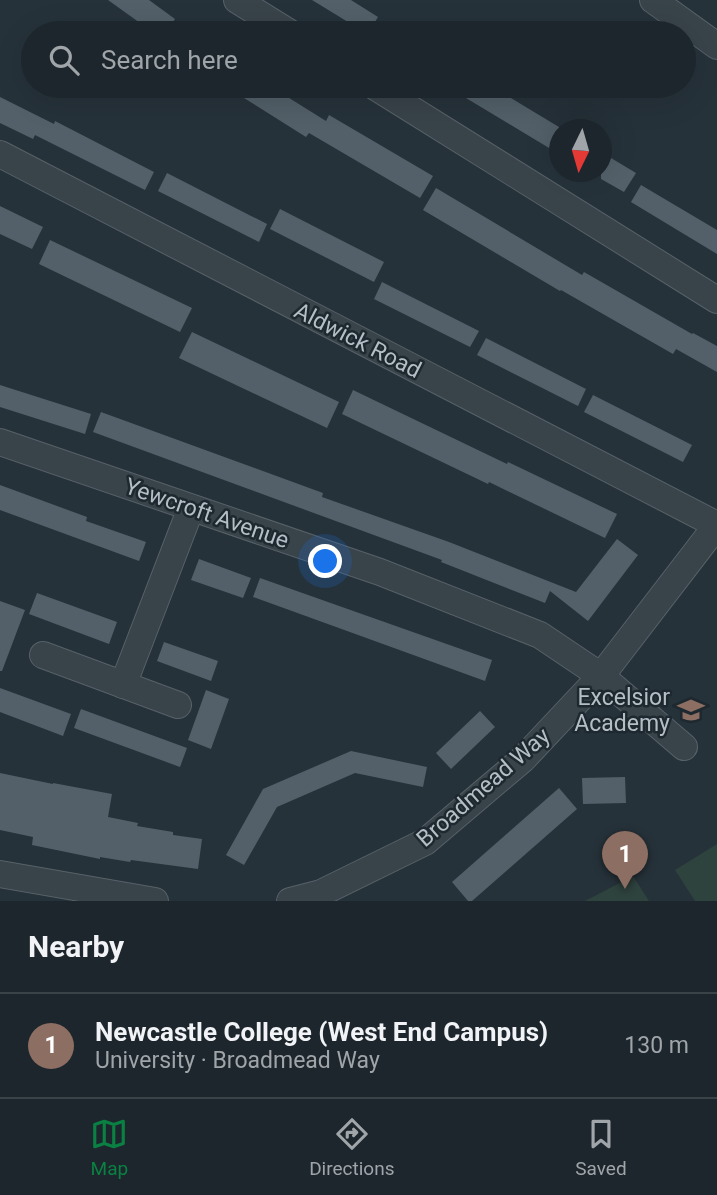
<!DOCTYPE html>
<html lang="en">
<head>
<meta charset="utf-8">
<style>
	:root { --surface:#1c262c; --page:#293238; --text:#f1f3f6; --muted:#a0a5a9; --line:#3a4348; --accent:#0b8043 }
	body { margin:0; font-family:Roboto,sans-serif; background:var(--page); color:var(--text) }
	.compass { position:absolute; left:549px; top:119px; width:63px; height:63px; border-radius:50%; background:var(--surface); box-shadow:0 7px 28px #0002; rotate:185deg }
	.you { position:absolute; left:326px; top:562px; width:24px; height:24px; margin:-18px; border:5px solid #fff; border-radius:50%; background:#1a73e8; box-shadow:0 0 0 10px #1a73e833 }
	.badge { display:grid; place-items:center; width:46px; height:46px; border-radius:50%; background:var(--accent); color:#fff; font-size:23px; font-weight:700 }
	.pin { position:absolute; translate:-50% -58px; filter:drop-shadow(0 2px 4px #0008) }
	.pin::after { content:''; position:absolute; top:37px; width:24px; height:21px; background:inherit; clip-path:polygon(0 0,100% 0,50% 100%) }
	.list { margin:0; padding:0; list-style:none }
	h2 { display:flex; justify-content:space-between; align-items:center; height:91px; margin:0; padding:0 28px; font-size:30px }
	h2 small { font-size:23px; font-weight:400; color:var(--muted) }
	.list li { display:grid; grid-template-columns:46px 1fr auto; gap:21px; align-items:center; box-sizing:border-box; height:105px; padding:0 28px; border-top:2px solid var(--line) }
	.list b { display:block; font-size:26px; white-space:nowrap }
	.list p { margin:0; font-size:23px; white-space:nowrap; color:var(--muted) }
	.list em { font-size:23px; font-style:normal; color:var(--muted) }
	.icon { flex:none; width:38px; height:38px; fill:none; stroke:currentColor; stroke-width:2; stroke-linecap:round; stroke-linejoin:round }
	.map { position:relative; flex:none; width:717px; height:901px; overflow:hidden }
	.search { position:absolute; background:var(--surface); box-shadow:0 7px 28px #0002; left:21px; right:21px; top:21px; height:77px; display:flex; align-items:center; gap:18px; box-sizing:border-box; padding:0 24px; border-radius:38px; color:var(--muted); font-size:26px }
	.sheet { height:196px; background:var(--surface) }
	nav { display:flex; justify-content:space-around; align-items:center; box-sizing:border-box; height:98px; border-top:2px solid var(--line); background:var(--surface); font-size:19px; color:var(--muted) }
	nav a { display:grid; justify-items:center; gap:4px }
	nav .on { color:var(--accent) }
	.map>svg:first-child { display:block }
</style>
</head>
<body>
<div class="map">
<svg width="717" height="901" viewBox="0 0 717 901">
	<rect width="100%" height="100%" fill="#26323a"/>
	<!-- green -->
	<g fill="#2e423e">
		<path d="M 717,844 L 717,901 L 695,901 L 675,870 Z"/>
		<path d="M 633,876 L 649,901 L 585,901 Z"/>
	</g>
	<!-- building -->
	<g fill="#536069">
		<path d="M 108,0 L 149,0 L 175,19 L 165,33 L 154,33 Z"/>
		<path d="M 312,0 L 351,0 L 378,17 L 368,33 L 366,33 Z"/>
		<path d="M 225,86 L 270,86 L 326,121 L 329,115 L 433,176 L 420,198 L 309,133 L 306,137 Z"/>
		<path d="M 446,86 L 491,86 L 559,127 L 559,154 Z"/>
		<path d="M 0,97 L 54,124 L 55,121 L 154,172 L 145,190 L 35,135 L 33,139 L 0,123 Z"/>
		<path d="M 601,152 L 636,173 L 624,192 L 601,179 Z"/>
		<path d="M 167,173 L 267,224 L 259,242 L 158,191 Z"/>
		<path d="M 641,185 L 717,230 L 717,254 L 631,202 Z"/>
		<path d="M 436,188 L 582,275 L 584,272 L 692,334 L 693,333 L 717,346 L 717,372 L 676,349 L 673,354 L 561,290 L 560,291 L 423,210 Z"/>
		<path d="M 0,206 L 43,227 L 32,249 L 0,234 Z"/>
		<path d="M 280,209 L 384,262 L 374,282 L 270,229 Z"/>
		<path d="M 50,240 L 192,308 L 180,332 L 39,264 Z"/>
		<path d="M 382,282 L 479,331 L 470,347 L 374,299 Z"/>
		<path d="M 192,332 L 339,402 L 327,428 L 179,358 Z"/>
		<path d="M 486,338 L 586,389 L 578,406 L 477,355 Z"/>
		<path d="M 0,385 L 91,414 L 85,434 L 0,407 Z"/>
		<path d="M 353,390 L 507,464 L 508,462 L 617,514 L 605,538 L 489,482 L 488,484 L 342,414 Z"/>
		<path d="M 593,395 L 692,445 L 683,462 L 584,412 Z"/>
		<path d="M 101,412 L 323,493 L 322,497 L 449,542 L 576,592 L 617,539 L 638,555 L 588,621 L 550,591 L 545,603 L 441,562 L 442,560 L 93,432 Z"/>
		<path d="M 0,485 L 87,517 L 86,521 L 146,542 L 139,561 L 0,510 Z"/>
		<path d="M 199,559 L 251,578 L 243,598 L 191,580 Z"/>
		<path d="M 260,578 L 492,660 L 485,681 L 253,597 Z"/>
		<path d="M 37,593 L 117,622 L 109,644 L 29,614 Z"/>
		<path d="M 0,601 L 25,610 L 2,671 L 0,671 Z"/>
		<path d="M 164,642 L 218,661 L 211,681 L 157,661 Z"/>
		<path d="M 0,688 L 71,714 L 63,736 L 0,712 Z"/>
		<path d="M 206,690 L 229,699 L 211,749 L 188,740 Z"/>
		<path d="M 81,709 L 187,748 L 180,767 L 74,728 Z"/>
		<path d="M 480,711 L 495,727 L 451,769 L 436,753 Z"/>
		<path d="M 351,751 L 427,767 L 423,787 L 355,773 L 277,807 L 244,865 L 226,855 L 263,789 Z"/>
		<path d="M 0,773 L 53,784 L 53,783 L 112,794 L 108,817 L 138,823 L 137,826 L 173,832 L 173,835 L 202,839 L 198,869 L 131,860 L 130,862 L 100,857 L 100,859 L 32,845 L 33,837 L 0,830 Z"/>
		<path d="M 625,777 L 626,803 L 583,804 L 582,778 Z"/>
		<path d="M 559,788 L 577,809 L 472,901 L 468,901 L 452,882 Z"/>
	</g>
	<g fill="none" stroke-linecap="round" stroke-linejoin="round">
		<defs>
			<g id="minor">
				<path d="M 237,0 L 290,33"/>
				<path d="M 653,0 L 717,46"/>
				<path d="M 374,86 L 717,300"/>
				<path d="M 0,154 L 717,525 L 601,676 L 523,759 L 425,842 L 321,893 L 290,901"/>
				<path d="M 0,442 L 380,572 L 540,635 L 601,676 L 684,747"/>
				<path d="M 43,655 L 178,705"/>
				<path d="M 123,685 L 191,508"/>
				<path d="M 0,874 L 155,901"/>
			</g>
		</defs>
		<!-- minor casing -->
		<use href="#minor" stroke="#576168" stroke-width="28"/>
		<!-- minor -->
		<use href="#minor" stroke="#39434a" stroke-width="26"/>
	</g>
	<!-- icons -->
	<defs>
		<symbol id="school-bare" viewBox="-9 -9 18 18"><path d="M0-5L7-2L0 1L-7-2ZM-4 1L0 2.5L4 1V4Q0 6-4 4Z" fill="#8d6e63" stroke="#1e282f" stroke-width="2.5" paint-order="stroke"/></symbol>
	</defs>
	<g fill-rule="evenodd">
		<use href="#school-bare" x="672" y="691" width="38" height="38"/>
	</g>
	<g text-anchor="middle" stroke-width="5" stroke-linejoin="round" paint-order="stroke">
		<!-- street labels -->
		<g font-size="23" fill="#b5bec6" stroke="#1e282f">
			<text transform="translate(358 340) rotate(27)" y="8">Aldwick Road</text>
			<text transform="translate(207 513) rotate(19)" y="8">Yewcroft Avenue</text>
			<text transform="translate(483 787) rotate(-41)" y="8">Broadmead Way</text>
		</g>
		<!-- poi labels -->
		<g font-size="23" fill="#b5bec6" stroke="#1e282f" text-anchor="end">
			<text x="670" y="705">Excelsior<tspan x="670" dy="26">Academy</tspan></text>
		</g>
	</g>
</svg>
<svg class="compass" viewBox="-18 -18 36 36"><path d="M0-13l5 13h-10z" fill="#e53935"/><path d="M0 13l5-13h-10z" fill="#a0a5a9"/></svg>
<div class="you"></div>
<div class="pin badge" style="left:625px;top:889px;background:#8d6e63">1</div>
<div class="search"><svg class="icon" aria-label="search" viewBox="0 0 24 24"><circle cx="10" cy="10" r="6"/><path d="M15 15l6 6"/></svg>Search here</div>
</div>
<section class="sheet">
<h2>Nearby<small></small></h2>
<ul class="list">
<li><span class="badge" style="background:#8d6e63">1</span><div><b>Newcastle College (West End Campus)</b><p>University · Broadmead Way</p></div><em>130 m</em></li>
</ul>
</section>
<nav>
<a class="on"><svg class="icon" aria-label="map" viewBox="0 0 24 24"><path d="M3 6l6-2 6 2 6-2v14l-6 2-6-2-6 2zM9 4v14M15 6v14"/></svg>Map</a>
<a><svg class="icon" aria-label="directions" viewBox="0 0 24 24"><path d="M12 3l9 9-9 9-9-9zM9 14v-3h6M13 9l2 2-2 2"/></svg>Directions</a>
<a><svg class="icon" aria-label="saved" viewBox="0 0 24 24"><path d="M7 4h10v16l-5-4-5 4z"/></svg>Saved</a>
</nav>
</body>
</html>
